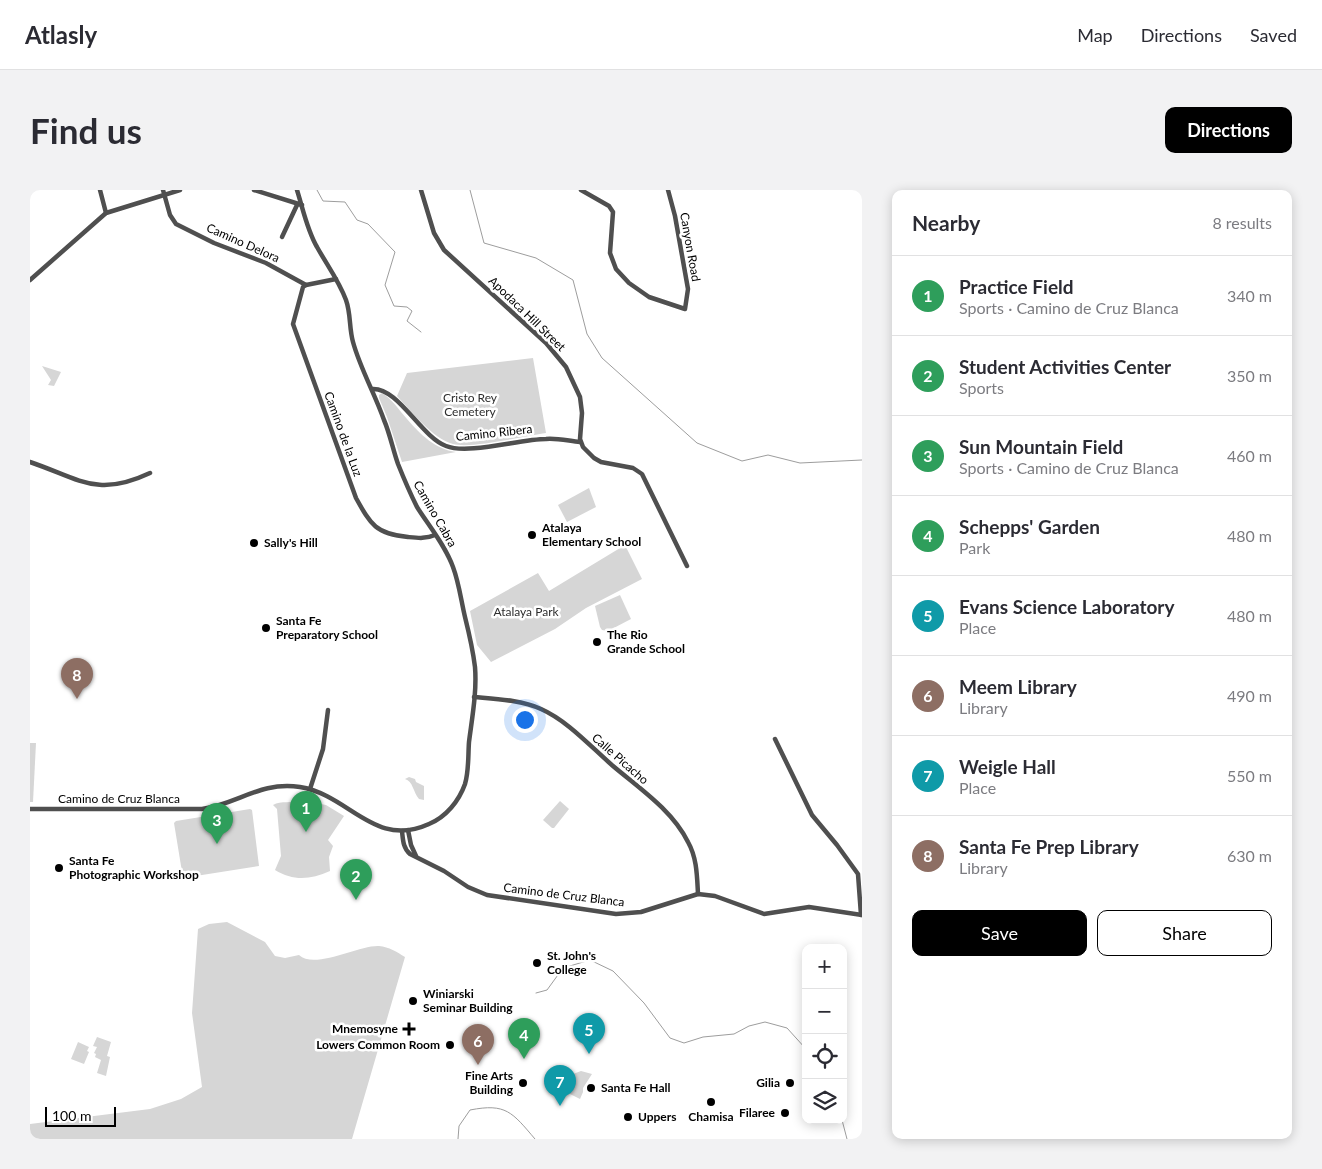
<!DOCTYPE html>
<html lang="en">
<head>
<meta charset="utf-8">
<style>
	:root { --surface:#fff; --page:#f2f2f3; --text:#2b2b33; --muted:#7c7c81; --line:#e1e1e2; --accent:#000 }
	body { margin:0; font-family:Lato,sans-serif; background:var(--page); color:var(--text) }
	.controls { position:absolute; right:15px; bottom:15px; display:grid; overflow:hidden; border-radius:10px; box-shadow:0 2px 12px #0003 }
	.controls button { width:45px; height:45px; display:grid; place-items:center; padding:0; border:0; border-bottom:1px solid var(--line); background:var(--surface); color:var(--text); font:25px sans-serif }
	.scale { position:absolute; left:15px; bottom:12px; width:71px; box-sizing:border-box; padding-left:5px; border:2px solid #000; border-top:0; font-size:14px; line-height:18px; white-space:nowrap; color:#000; -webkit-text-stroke:4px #fff; paint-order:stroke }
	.you { position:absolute; left:494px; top:529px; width:18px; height:18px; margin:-12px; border:4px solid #fff; border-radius:50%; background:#1a73e8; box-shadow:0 0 0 8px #1a73e833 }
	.badge { display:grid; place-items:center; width:32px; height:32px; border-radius:50%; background:var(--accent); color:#fff; font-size:16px; font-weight:700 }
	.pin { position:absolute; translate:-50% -41px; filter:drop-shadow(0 1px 2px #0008) }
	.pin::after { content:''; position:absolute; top:26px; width:18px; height:15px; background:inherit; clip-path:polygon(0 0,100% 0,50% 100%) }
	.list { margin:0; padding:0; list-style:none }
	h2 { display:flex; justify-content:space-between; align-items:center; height:65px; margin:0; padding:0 20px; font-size:21px }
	h2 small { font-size:16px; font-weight:400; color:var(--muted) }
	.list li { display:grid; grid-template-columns:32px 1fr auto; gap:15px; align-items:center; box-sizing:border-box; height:80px; padding:0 20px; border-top:1px solid var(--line) }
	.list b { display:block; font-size:19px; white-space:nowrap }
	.list p { margin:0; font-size:16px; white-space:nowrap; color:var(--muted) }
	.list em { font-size:16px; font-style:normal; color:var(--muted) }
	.actions { display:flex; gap:10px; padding:15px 20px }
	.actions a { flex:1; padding:11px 0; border:1px solid var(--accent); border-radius:10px; text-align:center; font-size:18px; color:var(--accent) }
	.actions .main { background:var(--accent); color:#fff }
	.icon { flex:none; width:28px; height:28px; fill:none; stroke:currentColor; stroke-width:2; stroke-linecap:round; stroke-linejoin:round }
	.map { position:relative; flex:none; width:832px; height:949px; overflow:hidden; border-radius:10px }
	header { display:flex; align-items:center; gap:30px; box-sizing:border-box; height:70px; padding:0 25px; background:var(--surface); border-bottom:1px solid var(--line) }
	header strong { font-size:24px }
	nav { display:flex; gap:28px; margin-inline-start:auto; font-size:18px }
	.intro { display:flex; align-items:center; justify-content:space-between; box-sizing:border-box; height:120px; padding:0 30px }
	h1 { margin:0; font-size:35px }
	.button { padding:12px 22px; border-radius:10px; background:var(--accent); color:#fff; font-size:18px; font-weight:700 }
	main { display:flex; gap:30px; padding:0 30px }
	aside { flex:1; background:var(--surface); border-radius:10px; box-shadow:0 2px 12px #0003 }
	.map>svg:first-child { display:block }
</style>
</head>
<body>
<header>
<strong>Atlasly</strong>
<nav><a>Map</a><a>Directions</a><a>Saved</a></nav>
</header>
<div class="intro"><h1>Find us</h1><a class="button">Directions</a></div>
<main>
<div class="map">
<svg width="832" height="949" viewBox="0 0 832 949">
	<rect width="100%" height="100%" fill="#fff"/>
	<!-- green -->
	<g fill="#d6d6d6">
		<path d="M 503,168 L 516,243 C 495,246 441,259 423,254 C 403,249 381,221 367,206 L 377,183 Z"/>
		<path d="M 12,176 L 31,182 L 24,196 L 18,195 L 21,190 Z"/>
		<path d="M 352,203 C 363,210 369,220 377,229 C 391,245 405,259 426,262 L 372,272 L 357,227 L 349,208 L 349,205 Z"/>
		<path d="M 559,298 L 566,317 L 537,332 L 528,315 Z"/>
		<path d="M 595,355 L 612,389 L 556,418 L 525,439 L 461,472 L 447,455 L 440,421 L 508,383 L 519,401 Z"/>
		<path d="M 590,405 L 601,429 L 578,441 L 572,440 L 570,437 L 565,416 Z"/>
		<path d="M 0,553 L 6,553 L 3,612 L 0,612 Z"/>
		<path d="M 379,587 L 385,589 L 386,592 L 394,596 L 394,610 L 389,609 C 383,602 383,591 375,589 Z"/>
		<path d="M 271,610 L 296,615 L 314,626 L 298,650 L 303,656 L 299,667 L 300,681 C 280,690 263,691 245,680 L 251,666 L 247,619 L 243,615 C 251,610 262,614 271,610 Z"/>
		<path d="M 530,611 L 539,619 L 524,638 L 522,638 L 513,630 Z"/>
		<path d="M 220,619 L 222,620 L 229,676 L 153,688 L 144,633 L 146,631 Z"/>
		<path d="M 197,732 L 235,752 L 245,766 L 255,768 L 269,765 C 285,780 328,755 349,756 C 359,757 367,762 375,767 L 322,949 L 0,949 L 0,934 L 120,919 L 151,909 L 172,897 L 162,823 L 168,739 L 179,734 Z"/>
		<path d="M 67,847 L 81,852 L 77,866 L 80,867 L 76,886 L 67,883 L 71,870 L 65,867 L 66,864 L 64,863 L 67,857 L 63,856 Z"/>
		<path d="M 48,852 L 59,857 L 57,861 L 59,862 L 54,874 L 41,869 Z"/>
		<path d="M 551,881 L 562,884 L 553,898 L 553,902 L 550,909 L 538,903 L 538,895 L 543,884 Z"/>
	</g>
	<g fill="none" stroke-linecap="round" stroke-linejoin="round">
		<!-- stream -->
		<g stroke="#9d9d9d" stroke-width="1">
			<path d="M 287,0 L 293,11 L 315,12 L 327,30 L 338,34 L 365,62 L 355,95 L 364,116 L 377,117 L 382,121 L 377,131 L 391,142"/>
			<path d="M 440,0 L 454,53 L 506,68 L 543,90 L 557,144 L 572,168 L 667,253 L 712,271 L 738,265 L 770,273 L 832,270"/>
			<path d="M 506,803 L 517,800 L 533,778 L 560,770 L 583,781 L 614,813 L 640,848 L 654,853 L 673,847 L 704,844 L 719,836 L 735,832 L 757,838 L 776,859"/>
			<path d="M 812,930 L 817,949"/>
			<path d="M 428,949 L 429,936 L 440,920 C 476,913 482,922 505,949"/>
		</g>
		<!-- minor -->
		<g stroke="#4f4f4f" stroke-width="4.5">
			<path d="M 70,0 L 76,23"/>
			<path d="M 133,0 L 140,25 L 146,34 L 184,53 L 236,73 L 276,95 L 306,89"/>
			<path d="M 224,0 L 272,15"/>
			<path d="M 391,0 L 404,43 L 414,60 L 516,153 L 536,177 L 550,207 L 552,223 L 550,249 L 553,257 L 564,268 L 571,272 L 603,278 L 612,284 L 657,376"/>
			<path d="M 551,0 L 579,16 L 583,22 L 580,63 L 586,79 L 599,93 L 619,107 L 655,119 L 658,99 L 645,26 L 638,0"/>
			<path d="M 252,47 L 267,15"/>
			<path d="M 0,90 L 76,23 L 150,0"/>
			<path d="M 276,95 L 273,97 L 263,134 L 326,308 C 341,335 346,344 378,347 C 388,348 396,349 405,345"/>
			<path d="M 342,199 C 368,197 391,247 416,256 C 438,265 490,249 516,249 C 527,248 539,251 550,252"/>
			<path d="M 0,272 C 50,289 67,308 120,283"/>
			<path d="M 444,507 C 466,509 491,510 511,519 C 538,531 561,557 583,576 C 609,598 642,620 658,652 C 667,668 667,686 668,704"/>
			<path d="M 745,549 L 782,625 L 807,655 L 828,684 L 831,725"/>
			<path d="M 280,599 L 293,559 L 298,520"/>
			<path d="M 0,619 L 172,619 C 208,614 230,591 270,597 C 320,605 344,659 399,634 C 416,627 429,611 435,594 C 439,581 438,565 439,552 C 442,528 447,502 445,477 C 443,461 439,443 435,427 C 431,410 429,393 423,377 C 415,355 399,336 387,317 C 380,303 374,289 368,274 C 363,260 360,244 354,230 C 345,204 330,178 323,152 C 319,138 321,124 316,110 C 309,91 297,75 287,57 C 277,40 273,19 267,0"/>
			<path d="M 378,640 L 381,655 L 386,666"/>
			<path d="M 372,641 C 373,650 373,658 380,664 L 414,681 L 438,697 L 457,705 L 586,724 L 611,722 L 668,704 L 685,706 L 734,724 L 779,717 L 832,725"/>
		</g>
	</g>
	<!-- markers -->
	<g fill="#000" stroke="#fff" stroke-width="2">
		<circle cx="502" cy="345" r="5"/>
		<circle cx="224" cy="353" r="5"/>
		<circle cx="236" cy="438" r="5"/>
		<circle cx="567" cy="452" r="5"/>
		<circle cx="29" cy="678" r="5"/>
		<circle cx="507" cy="773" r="5"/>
		<circle cx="383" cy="811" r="5"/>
		<path d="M376.5 831.5h5v5h5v5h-5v5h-5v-5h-5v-5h5z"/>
		<circle cx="420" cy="855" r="5"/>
		<circle cx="493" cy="893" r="5"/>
		<circle cx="760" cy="893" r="5"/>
		<circle cx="561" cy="898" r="5"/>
		<circle cx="681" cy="912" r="5"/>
		<circle cx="755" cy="923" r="5"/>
		<circle cx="598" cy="927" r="5"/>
	</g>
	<g text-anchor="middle" stroke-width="5" stroke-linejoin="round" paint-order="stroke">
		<!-- street labels -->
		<g font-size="12" fill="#000" stroke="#fff">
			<text transform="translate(213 53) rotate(24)" y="4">Camino Delora</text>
			<text transform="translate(660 57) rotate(80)" y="4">Canyon Road</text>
			<text transform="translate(497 124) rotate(44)" y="4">Apodaca Hill Street</text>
			<text transform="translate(464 243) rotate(-6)" y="4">Camino Ribera</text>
			<text transform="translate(313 244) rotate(70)" y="4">Camino de la Luz</text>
			<text transform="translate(405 324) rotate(60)" y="4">Camino Cabra</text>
			<text transform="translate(590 569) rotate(41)" y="4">Calle Picacho</text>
			<text x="89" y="613">Camino de Cruz Blanca</text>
			<text transform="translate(534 705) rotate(7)" y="4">Camino de Cruz Blanca</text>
		</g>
		<!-- park labels -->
		<g font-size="12" fill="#2d2d2d" stroke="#fff">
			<text x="440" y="212">Cristo Rey<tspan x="440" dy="14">Cemetery</tspan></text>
			<text x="496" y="426">Atalaya Park</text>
		</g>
		<!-- poi labels -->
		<g font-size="12" font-weight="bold" fill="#000" stroke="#fff" text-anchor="start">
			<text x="512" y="342">Atalaya<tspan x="512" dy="14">Elementary School</tspan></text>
			<text x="234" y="357">Sally's Hill</text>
			<text x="246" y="435">Santa Fe<tspan x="246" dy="14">Preparatory School</tspan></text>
			<text x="577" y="449">The Rio<tspan x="577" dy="14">Grande School</tspan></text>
			<text x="39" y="675">Santa Fe<tspan x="39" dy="14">Photographic Workshop</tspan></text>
			<text x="517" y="770">St. John's<tspan x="517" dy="14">College</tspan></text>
			<text x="393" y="808">Winiarski<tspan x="393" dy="14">Seminar Building</tspan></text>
			<text x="368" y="843" text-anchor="end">Mnemosyne</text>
			<text x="410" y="859" text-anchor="end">Lowers Common Room</text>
			<text x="483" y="890" text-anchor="end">Fine Arts<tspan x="483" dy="14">Building</tspan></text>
			<text x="750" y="897" text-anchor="end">Gilia</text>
			<text x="571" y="902">Santa Fe Hall</text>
			<text x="745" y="927" text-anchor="end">Filaree</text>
			<text x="608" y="931">Uppers</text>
			<text x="681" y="931" text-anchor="middle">Chamisa</text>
		</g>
	</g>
</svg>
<div class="controls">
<button>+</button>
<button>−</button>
<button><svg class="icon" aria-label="locate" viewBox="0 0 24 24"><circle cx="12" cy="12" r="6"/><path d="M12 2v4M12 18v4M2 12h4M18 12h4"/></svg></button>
<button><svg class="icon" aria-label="layers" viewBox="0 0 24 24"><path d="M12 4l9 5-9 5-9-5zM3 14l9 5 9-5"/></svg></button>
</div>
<div class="scale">100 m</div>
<div class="you"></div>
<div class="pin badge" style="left:276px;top:642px;background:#2e9e5b">1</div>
<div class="pin badge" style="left:326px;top:710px;background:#2e9e5b">2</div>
<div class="pin badge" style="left:187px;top:654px;background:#2e9e5b">3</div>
<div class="pin badge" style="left:494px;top:869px;background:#2e9e5b">4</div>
<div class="pin badge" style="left:559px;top:864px;background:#0f9aa8">5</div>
<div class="pin badge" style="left:448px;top:875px;background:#8d6e63">6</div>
<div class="pin badge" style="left:530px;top:916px;background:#0f9aa8">7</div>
<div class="pin badge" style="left:47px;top:509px;background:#8d6e63">8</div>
</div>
<aside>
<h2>Nearby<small>8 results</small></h2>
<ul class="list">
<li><span class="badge" style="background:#2e9e5b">1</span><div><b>Practice Field</b><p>Sports · Camino de Cruz Blanca</p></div><em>340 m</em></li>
<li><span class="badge" style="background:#2e9e5b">2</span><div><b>Student Activities Center</b><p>Sports</p></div><em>350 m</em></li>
<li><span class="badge" style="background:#2e9e5b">3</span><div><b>Sun Mountain Field</b><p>Sports · Camino de Cruz Blanca</p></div><em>460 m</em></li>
<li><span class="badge" style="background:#2e9e5b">4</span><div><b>Schepps' Garden</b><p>Park</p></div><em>480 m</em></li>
<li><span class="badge" style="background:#0f9aa8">5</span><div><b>Evans Science Laboratory</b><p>Place</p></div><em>480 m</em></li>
<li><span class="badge" style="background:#8d6e63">6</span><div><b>Meem Library</b><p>Library</p></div><em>490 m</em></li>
<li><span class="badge" style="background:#0f9aa8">7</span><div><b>Weigle Hall</b><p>Place</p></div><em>550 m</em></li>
<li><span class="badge" style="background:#8d6e63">8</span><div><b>Santa Fe Prep Library</b><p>Library</p></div><em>630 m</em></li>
</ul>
<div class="actions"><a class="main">Save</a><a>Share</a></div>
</aside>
</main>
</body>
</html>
